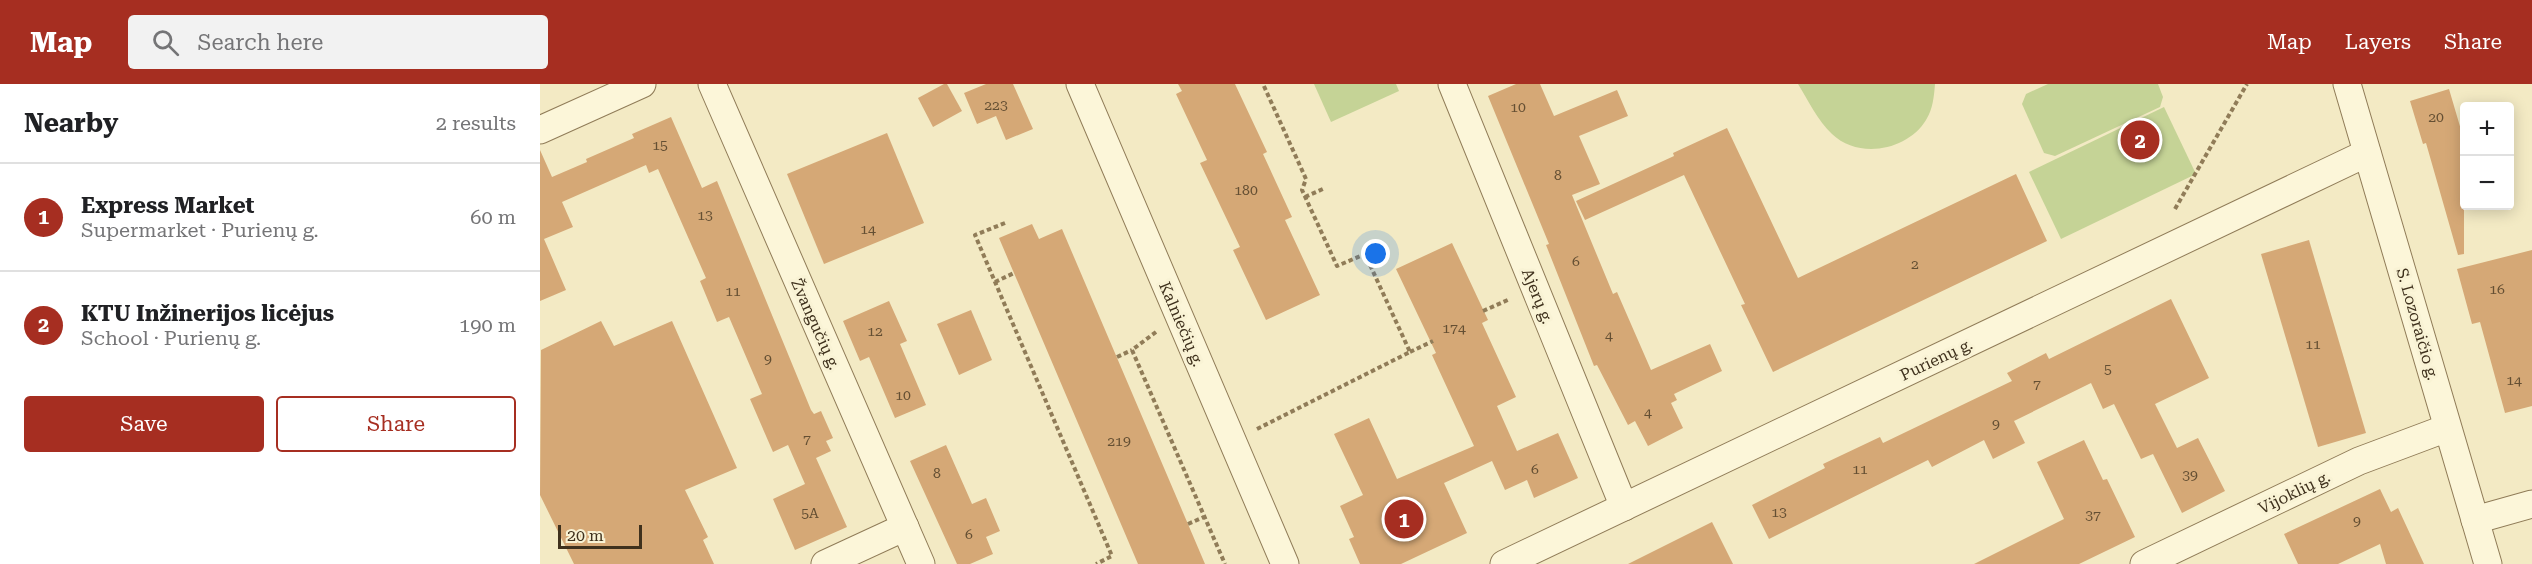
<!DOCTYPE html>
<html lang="en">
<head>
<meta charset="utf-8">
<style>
	:root { --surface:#fff; --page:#f2f2f2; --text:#202124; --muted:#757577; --line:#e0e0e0; --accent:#a62e21 }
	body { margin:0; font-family:"Roboto Serif",serif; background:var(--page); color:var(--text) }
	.controls { position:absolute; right:18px; top:18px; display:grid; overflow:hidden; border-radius:6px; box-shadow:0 3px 15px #0003 }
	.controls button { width:54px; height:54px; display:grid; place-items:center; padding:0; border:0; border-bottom:2px solid var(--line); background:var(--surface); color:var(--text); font:30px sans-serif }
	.scale { position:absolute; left:18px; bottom:15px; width:84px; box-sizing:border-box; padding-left:6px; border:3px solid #3f311d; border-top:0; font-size:16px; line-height:21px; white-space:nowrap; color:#3f311d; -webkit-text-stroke:4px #f9f3d5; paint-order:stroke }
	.you { position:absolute; left:836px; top:170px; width:21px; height:21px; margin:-15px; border:4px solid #fff; border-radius:50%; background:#1a73e8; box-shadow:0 0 0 9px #1a73e833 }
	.badge { display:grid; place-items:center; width:39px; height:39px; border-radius:50%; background:var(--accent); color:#fff; font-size:20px; font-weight:700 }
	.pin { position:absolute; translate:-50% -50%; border:3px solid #fff; box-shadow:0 2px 6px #0006 }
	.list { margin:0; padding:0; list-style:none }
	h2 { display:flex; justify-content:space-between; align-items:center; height:78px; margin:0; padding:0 24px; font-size:26px }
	h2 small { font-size:20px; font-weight:400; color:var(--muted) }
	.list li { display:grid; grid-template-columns:39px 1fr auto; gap:18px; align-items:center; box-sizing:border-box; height:108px; padding:0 24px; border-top:2px solid var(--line) }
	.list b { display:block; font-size:22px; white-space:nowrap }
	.list p { margin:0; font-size:20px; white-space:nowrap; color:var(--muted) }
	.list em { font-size:20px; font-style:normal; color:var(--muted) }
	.actions { display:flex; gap:12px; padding:18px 24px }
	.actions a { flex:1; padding:14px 0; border:2px solid var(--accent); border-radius:6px; text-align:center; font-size:21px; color:var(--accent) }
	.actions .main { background:var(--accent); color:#fff }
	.icon { flex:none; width:33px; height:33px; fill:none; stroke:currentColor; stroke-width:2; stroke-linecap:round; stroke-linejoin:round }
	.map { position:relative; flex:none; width:1992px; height:480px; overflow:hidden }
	header { display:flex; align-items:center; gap:36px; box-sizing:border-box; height:84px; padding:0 30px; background:var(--accent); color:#fff }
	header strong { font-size:28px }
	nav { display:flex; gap:33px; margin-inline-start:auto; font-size:21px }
	.search { width:420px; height:54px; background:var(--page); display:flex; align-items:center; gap:15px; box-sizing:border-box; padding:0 21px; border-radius:6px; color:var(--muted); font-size:22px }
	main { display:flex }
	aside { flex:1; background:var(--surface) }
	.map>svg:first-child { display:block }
</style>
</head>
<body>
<header>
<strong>Map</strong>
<div class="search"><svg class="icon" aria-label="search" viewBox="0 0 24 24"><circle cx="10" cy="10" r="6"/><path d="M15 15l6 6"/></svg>Search here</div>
<nav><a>Map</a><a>Layers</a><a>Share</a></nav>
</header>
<main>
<aside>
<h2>Nearby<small>2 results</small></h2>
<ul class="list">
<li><span class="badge">1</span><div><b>Express Market</b><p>Supermarket · Purienų g.</p></div><em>60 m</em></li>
<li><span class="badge">2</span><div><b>KTU Inžinerijos licėjus</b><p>School · Purienų g.</p></div><em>190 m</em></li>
</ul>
<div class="actions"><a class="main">Save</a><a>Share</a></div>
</aside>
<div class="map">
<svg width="1992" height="480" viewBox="0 0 1992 480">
	<rect width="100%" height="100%" fill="#f3eac4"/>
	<!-- green -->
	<g fill="#c5d396">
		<path d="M 774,0 L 856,0 L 859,7 L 791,38 Z"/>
		<path d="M 1258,0 L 1395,0 C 1394,12 1393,25 1386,36 C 1368,66 1319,76 1292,50 C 1278,37 1268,16 1258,0 Z"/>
		<path d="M 1508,0 L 1618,0 L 1623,13 L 1620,23 L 1515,72 L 1504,69 L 1482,20 L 1486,10 Z"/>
		<path d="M 1624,23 L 1656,90 L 1521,155 L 1489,88 Z"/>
	</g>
	<!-- building -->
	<g fill="#d5a876">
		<path d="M 404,0 L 407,0 L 422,27 L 393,43 L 378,14 Z"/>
		<path d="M 446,0 L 473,0 L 493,45 L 466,56 L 456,32 L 437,40 L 424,9 Z"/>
		<path d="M 638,0 L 695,0 L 727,68 L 723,70 L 752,133 L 745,136 L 780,211 L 726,236 L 693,166 L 700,163 L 660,79 L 667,76 L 636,10 L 642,7 Z"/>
		<path d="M 976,0 L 1000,0 L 1014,32 L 1077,6 L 1088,32 L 1039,52 L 1060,100 L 1032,111 L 1073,210 L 1077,208 L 1111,286 L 1170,260 L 1182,287 L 1134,310 L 1137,316 L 1131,319 L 1143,344 L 1108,362 L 1095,337 L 1088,341 L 1057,281 L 1054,282 L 1006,161 L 1009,160 L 948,12 Z"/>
		<path d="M 1909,5 L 1924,56 L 1924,170 L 1918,171 L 1886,59 L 1883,60 L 1870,17 Z"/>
		<path d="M 131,33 L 162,104 L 177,97 L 271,326 L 274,330 L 281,327 L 293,354 L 286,357 L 291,367 L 276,374 L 307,443 L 255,466 L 233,415 L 265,400 L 248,361 L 233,368 L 210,315 L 222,310 L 189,233 L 177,238 L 160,197 L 166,194 L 118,85 L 109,89 L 106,81 L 22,118 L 33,143 L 4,155 L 26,206 L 0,217 L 0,66 L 12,93 L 47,78 L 46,75 L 94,54 L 92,50 Z"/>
		<path d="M 1187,44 L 1258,194 L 1476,90 L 1507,157 L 1233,288 L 1201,221 L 1205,220 L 1144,91 L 1045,136 L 1036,117 L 1134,72 L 1133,69 Z"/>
		<path d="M 347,49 L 384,139 L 284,180 L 247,90 Z"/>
		<path d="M 492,140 L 499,155 L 522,145 L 665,480 L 598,480 L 459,154 Z"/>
		<path d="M 1769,156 L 1826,349 L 1778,363 L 1721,170 Z"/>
		<path d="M 912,159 L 948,236 L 942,239 L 976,313 L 957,322 L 977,367 L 1018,349 L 1038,394 L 994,414 L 987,396 L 965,406 L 952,377 L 904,399 L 927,449 L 861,480 L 820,480 L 809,455 L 814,453 L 800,422 L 823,411 L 794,350 L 829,334 L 857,395 L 934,362 L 892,271 L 896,269 L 856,185 Z"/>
		<path d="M 1992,166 L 1992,322 L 1965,329 L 1940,238 L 1932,240 L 1917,185 Z"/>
		<path d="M 1631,215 L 1669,294 L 1615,320 L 1637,364 L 1658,354 L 1685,407 L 1642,429 L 1613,370 L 1601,375 L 1574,320 L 1563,325 L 1551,299 L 1474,337 L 1485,359 L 1453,375 L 1444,356 L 1392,383 L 1388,376 L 1229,455 L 1212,421 L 1285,384 L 1283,380 L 1340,353 L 1343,359 L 1472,297 L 1467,289 L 1506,269 L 1509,275 Z"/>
		<path d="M 349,217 L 367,257 L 360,260 L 386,321 L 355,334 L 329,273 L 320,277 L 303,237 Z"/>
		<path d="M 431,226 L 452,276 L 419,291 L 397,240 Z"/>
		<path d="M 61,237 L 74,262 L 132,237 L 197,384 L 145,406 L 168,453 L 163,456 L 174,480 L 34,480 L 0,411 L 1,266 Z"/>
		<path d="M 1544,356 L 1563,396 L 1567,395 L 1595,453 L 1539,480 L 1434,480 L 1524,435 L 1497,378 Z"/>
		<path d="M 406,361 L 432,420 L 446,414 L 460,447 L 446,453 L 453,470 L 430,480 L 417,480 L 370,377 Z"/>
		<path d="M 1840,405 L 1851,428 L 1858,424 L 1884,480 L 1846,480 L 1840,460 L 1798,480 L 1758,480 L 1744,450 Z"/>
		<path d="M 1172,438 L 1193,480 L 1088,480 Z"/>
	</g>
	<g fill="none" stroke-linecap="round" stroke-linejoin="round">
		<defs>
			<g id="street">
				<path d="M 172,0 L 381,480"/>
				<path d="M 540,0 L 745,480"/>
				<path d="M 912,0 L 1084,423"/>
				<path d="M 1807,0 L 1948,480"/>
				<path d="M 0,46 L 102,0"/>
				<path d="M 1935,436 L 1992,420"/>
				<path d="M 285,480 L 365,443"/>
				<path d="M 964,480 L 1827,69"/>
				<path d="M 1604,480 L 1819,377 L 1907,344"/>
			</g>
		</defs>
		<!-- street casing -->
		<use href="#street" stroke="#907c58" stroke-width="29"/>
		<!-- path -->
		<g stroke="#907c58" stroke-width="4" stroke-dasharray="4.5 3" stroke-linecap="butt">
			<path d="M 765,113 L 785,104"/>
			<path d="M 1635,125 L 1707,0"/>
			<path d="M 465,139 L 435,151 L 572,472 L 556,480"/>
			<path d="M 455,198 L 474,189"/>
			<path d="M 943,227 L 970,215"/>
			<path d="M 616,248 L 592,266 L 685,480"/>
			<path d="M 870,268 L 893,257"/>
			<path d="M 577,273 L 592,266"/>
			<path d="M 717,345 L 870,268 L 825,170 L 797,182 L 762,106 L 766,95 L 723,0"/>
			<path d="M 648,440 L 664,433"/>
		</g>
		<!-- street -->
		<use href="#street" stroke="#fcf6d9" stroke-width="27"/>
	</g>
	<g text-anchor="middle" stroke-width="6" stroke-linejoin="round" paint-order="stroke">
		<!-- number labels -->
		<g font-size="14" fill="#644f33">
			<text x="456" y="26">223</text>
			<text x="978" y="28">10</text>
			<text x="1896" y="38">20</text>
			<text x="120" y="66">15</text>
			<text x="1018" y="96">8</text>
			<text x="706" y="111">180</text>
			<text x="165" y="136">13</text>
			<text x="328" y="150">14</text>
			<text x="1036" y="182">6</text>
			<text x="1375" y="185">2</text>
			<text x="1957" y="210">16</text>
			<text x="193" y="212">11</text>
			<text x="914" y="249">174</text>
			<text x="335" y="252">12</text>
			<text x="1069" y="256">4</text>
			<text x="1773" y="265">11</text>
			<text x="228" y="280">9</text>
			<text x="1568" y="290">5</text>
			<text x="1974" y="301">14</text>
			<text x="1497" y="305">7</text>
			<text x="363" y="316">10</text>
			<text x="1108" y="333">4</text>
			<text x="1456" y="345">9</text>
			<text x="267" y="360">7</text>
			<text x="579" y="362">219</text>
			<text x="995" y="390">6</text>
			<text x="1320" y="390">11</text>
			<text x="397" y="394">8</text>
			<text x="1650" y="396">39</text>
			<text x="1239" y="433">13</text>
			<text x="270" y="434">5A</text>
			<text x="1553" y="436">37</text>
			<text x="1817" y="442">9</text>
			<text x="429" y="455">6</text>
		</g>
		<!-- street labels -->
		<g font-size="16" fill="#3f311d" stroke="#f9f3d5">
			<text transform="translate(998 212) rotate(68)" y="6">Ajerų g.</text>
			<text transform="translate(276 240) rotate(66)" y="6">Žvangučių g.</text>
			<text transform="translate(642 240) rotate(67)" y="6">Kalniečių g.</text>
			<text transform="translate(1878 240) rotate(74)" y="6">S. Lozoraičio g.</text>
			<text transform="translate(1396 275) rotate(-25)" y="6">Purienų g.</text>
			<text transform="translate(1754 408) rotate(-26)" y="6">Vijoklių g.</text>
		</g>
	</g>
</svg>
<div class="controls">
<button>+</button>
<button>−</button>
</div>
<div class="scale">20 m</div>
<div class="you"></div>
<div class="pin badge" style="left:864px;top:435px">1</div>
<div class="pin badge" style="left:1600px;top:56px">2</div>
</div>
</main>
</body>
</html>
